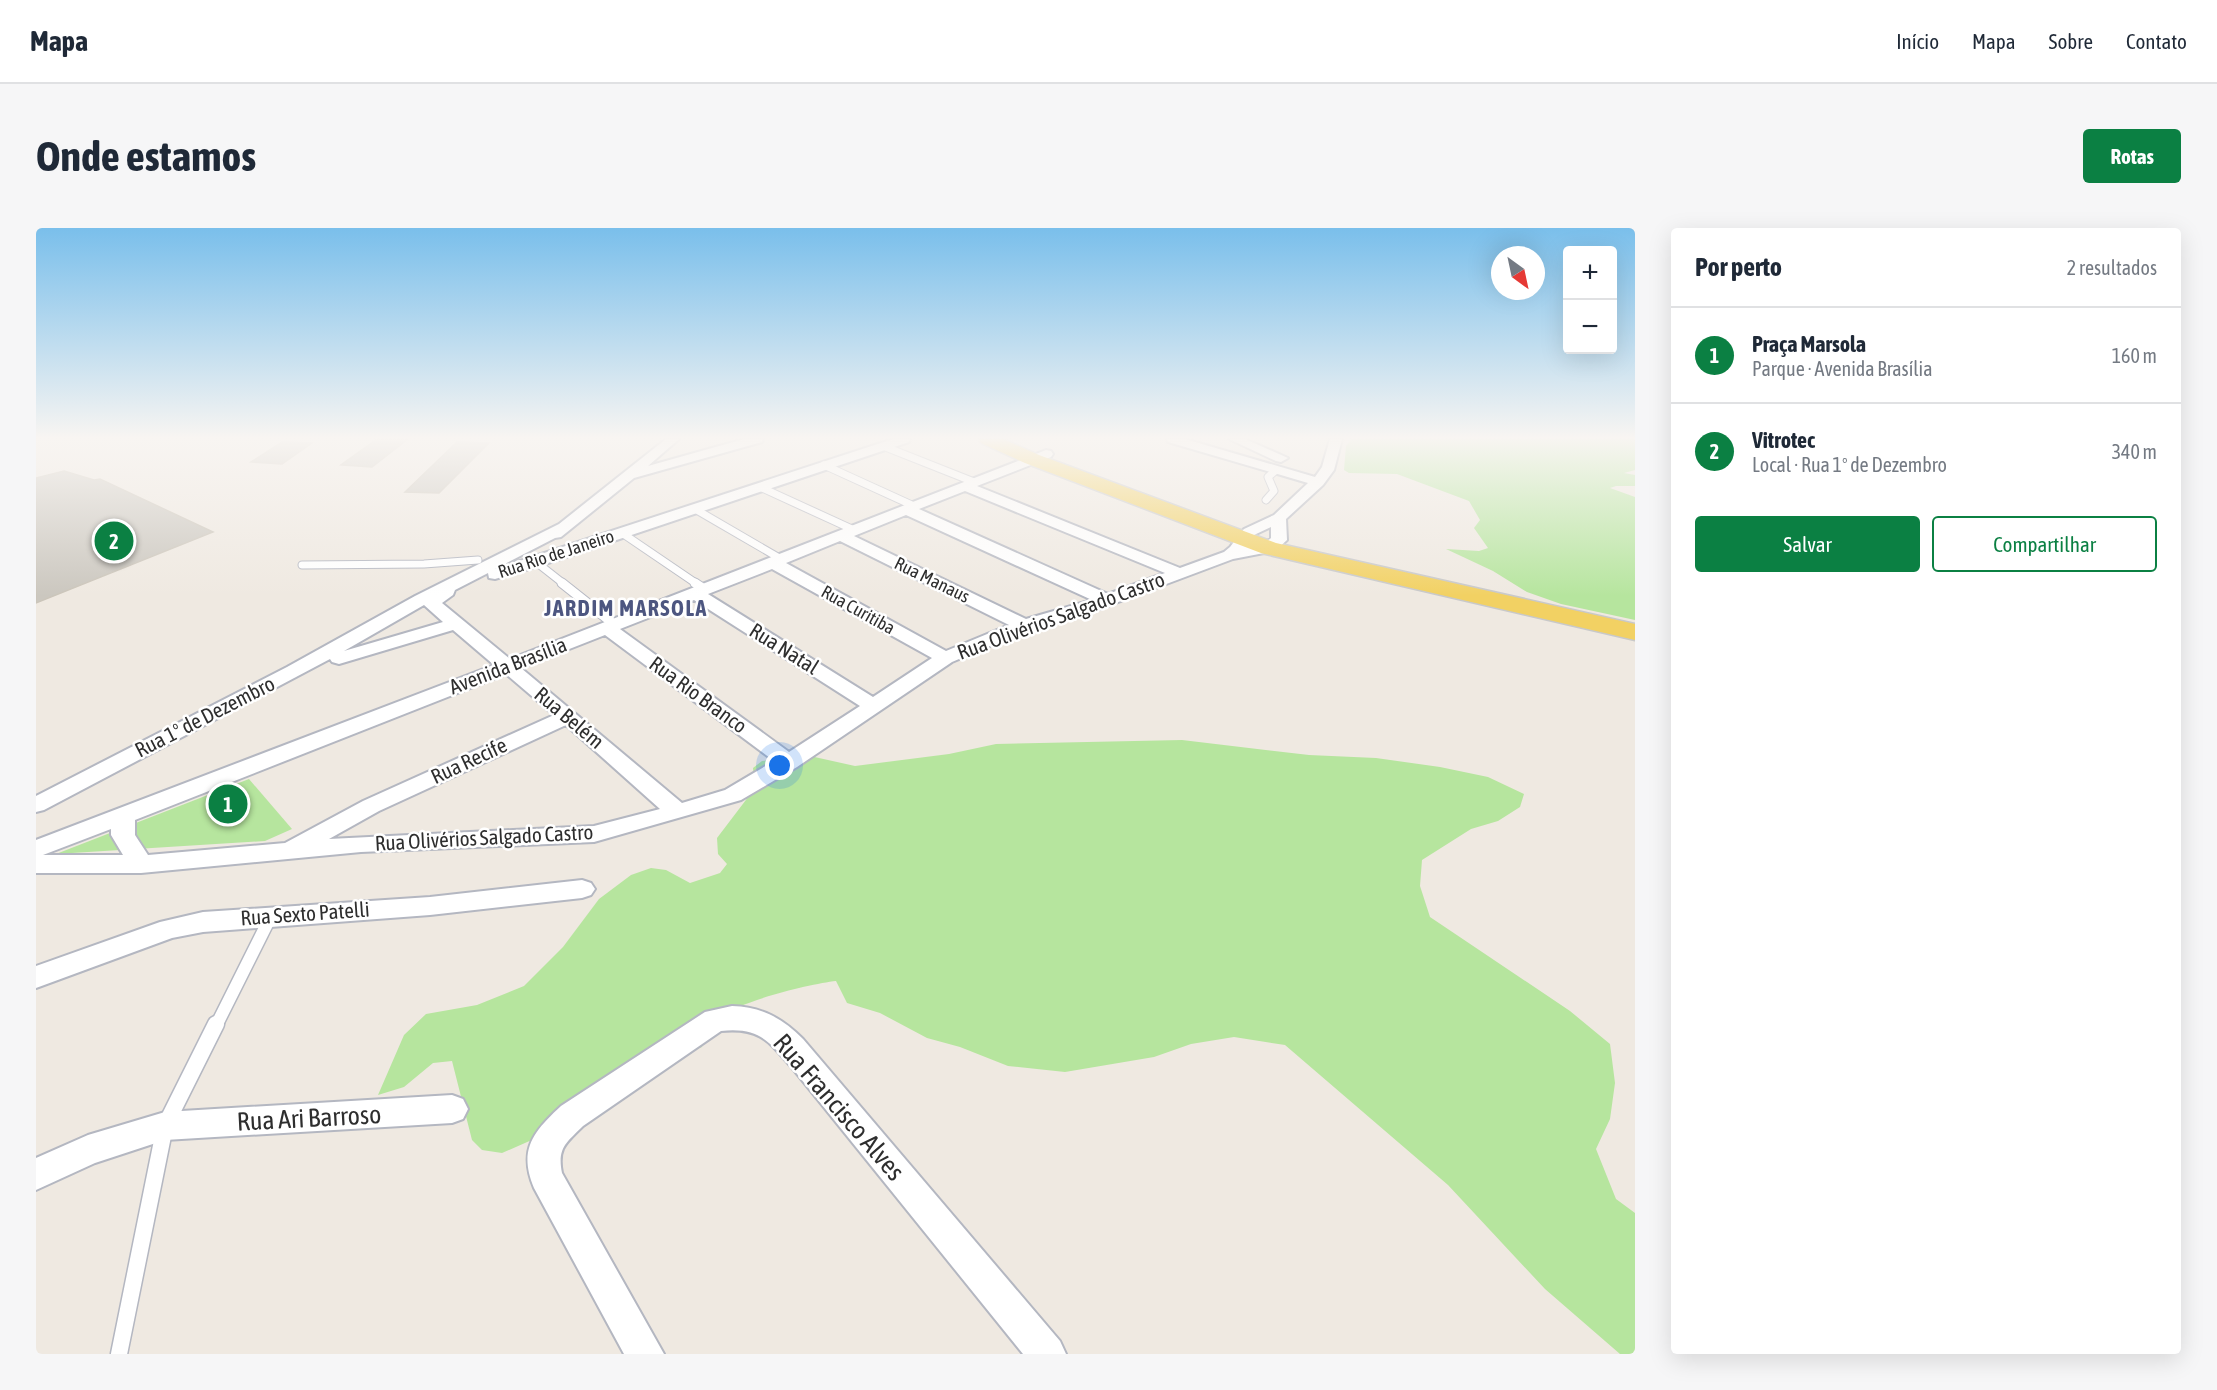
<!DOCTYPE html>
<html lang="pt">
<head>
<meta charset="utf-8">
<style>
	:root { --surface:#fff; --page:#f6f6f7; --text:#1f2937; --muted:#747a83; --line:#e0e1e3; --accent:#0b8043 }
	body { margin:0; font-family:"Asap Condensed",sans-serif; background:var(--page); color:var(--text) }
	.controls { position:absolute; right:18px; top:18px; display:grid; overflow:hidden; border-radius:6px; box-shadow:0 6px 24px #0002 }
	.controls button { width:54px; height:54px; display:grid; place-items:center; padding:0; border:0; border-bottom:2px solid var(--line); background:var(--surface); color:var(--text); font:30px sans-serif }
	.compass { position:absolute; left:1455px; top:18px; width:54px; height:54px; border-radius:50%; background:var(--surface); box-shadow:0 6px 24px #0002; rotate:147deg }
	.you { position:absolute; left:744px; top:538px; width:21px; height:21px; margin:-15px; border:4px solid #fff; border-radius:50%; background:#1a73e8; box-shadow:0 0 0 9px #1a73e833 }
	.badge { display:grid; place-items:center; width:39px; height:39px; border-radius:50%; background:var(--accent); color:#fff; font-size:20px; font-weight:700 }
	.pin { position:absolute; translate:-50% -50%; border:3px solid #fff; box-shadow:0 2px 6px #0006 }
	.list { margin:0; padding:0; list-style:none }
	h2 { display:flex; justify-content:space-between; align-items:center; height:78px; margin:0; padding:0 24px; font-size:26px }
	h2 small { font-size:20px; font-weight:400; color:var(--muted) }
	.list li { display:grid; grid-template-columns:39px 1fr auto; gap:18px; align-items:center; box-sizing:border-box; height:96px; padding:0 24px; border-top:2px solid var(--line) }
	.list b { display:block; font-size:22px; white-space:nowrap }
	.list p { margin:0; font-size:20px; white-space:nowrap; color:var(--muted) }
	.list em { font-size:20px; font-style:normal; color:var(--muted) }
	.actions { display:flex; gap:12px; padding:18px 24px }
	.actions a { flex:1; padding:14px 0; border:2px solid var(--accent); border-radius:6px; text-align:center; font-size:21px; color:var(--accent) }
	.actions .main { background:var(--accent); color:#fff }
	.map { position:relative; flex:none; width:1599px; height:1126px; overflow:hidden; border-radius:6px }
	header { display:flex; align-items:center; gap:36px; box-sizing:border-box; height:84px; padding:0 30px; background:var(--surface); border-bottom:2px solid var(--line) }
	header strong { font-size:28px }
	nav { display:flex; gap:33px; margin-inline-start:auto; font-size:21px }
	.intro { display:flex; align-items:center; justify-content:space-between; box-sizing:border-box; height:144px; padding:0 36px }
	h1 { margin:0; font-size:42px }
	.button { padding:15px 27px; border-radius:6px; background:var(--accent); color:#fff; font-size:21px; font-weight:700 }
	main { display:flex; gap:36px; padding:0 36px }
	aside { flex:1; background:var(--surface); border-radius:6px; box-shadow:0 6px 24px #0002 }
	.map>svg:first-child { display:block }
</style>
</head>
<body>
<header>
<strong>Mapa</strong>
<nav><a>Início</a><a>Mapa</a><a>Sobre</a><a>Contato</a></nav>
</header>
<div class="intro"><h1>Onde estamos</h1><a class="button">Rotas</a></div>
<main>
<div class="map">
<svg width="1599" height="1126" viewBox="0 0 1599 1126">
	<rect width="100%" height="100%" fill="#efe9e1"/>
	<!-- green -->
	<g fill="#b6e59e">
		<path d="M 1316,211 L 1599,211 L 1599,242 L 1588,245 L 1599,247 L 1599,258 L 1580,258 L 1574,260 L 1599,269 L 1599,392 L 1525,376 L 1491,364 L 1457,343 L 1410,321 L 1443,323 L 1452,320 L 1438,300 L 1444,292 L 1433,273 L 1361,246 L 1313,245 L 1308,242 L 1310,218 Z"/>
		<path d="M 1146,512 L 1273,527 L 1340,530 L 1404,539 L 1452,549 L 1488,566 L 1484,579 L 1462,593 L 1435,601 L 1386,632 L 1384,658 L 1394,689 L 1534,783 L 1574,816 L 1579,855 L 1574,891 L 1560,921 L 1580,971 L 1599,985 L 1599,1126 L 1584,1126 L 1509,1061 L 1412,957 L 1249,817 L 1198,809 L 1155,816 L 1118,829 L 1029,844 L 972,838 L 924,819 L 891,810 L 844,785 L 811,775 L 800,753 C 773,756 689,776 674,797 C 670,803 668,813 666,819 L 581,851 L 498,911 L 466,925 L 446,922 L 436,912 L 416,833 L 397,835 L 368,859 L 342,867 L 368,807 L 390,786 L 441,777 L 488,758 L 527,719 L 563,671 L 595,647 L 615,640 L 630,642 L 654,655 L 684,645 L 691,636 L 682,626 L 681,610 L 719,560 L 717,540 L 726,533 L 774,528 L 819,538 L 913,526 L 960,516 Z"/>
		<path d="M 213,551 L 256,601 L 229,613 L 20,626 Z"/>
	</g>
	<!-- building -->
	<g fill="#cbc7bf" stroke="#cbc5ba" stroke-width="1.5">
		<path d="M 341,211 L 372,211 L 336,239 L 305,237 Z"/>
		<path d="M 246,214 L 276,215 L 246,236 L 215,234 Z"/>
		<path d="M 421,214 L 453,215 L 403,265 L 369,264 Z"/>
		<path d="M 28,243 L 58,252 L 64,251 L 177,304 L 0,375 L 0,250 Z"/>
	</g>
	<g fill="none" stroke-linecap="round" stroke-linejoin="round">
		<defs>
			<g id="service-far3">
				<path d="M 847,218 L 938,254"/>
				<path d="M 788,237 L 878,278"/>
				<path d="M 724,259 L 818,302"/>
				<path d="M 1230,272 L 1238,263 L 1232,249 L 1240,242"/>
				<path d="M 659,281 L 745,331"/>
				<path d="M 586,305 L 661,356"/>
				<path d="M 500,334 L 528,356"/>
				<path d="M 266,337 L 388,336 L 442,332"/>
			</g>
			<g id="service-far2">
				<path d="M 526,355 L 579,397"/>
				<path d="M 659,355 L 668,361"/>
			</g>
			<path id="service-far1" d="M 180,798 L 235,688"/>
			<path id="service" d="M 83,1126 L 129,898 L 180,796"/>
			<g id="minor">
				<path d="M 630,211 L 643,211 L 612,238 L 708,211 L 727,211 L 726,214 L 598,250 L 525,309 L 519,310 L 459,341 L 857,211 L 874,211 L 873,214 L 506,337 L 459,351 L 453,350 L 452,345 L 419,362 L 417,367 L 406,375 L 474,431 L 1010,222 L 1015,223 L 1017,226 L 1015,229 L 941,258 L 1144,340 L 1188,324 L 1194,319 L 1208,301 L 1238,287 L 1272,255 L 1132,214 L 1131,211 L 1149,211 L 1279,249 L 1286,239 L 1294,211 L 1306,211 L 1298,242 L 1287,257 L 1250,291 L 1251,312 L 1239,323 L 1197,331 L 1045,388 L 994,401 L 916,434 L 761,539 L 705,572 L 558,614 L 325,624 L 105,645 L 0,645 L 0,612 L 458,437 L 417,402 L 303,436 L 296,434 L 294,431 L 8,582 L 0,584 L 0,568 L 251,439 L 379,368 L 523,296 ZM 929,263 L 1129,345 L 1072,366 L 883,281 ZM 870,287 L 1056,372 L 990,391 L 818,308 ZM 1235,299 L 1235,310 L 1228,316 L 1210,319 L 1218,307 ZM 804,313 L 973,397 L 910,423 L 750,335 ZM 736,341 L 896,430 L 837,469 L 672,366 ZM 658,372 L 824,478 L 753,524 L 584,401 ZM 388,377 L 407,394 L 308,423 ZM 569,407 L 738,533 L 689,562 L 646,575 L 485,440 ZM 470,446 L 518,487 L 327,573 L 249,615 L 112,627 L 99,607 L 99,592 ZM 530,497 L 624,581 L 558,598 L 293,611 L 343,583 ZM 75,601 L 75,607 L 87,627 L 7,627 Z"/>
				<path d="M 1193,211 L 1209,211 L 1252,230 L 1245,234 L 1240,233 Z"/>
				<path d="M 546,652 L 555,655 L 559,661 L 555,667 L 546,670 L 394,687 L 167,704 L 136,710 L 0,760 L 0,738 L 124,694 L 167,684 L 394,669 Z"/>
				<path d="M 696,778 C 726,779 746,790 767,811 L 1024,1113 L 1030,1126 L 987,1126 L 757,841 C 733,814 725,799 685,803 L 547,898 C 530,915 521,920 526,945 L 628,1126 L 588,1126 L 498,960 C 482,922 497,904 525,878 L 669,784 Z"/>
				<path d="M 416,867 L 427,871 L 432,881 L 427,891 L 416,895 L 129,912 L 59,935 L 0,962 L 0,930 L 52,907 L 129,884 Z"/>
			</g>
			<path id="primary" d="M 943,211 L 967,211 L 1003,227 L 1240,315 L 1599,396 L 1599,412 L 1225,325 L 989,235 L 945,215 Z"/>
		</defs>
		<!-- service-far3 casing -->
		<use href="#service-far3" stroke="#b4b7c1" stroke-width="9"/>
		<!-- service-far2 casing -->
		<use href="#service-far2" stroke="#b4b7c1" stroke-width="11"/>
		<!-- service-far1 casing -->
		<use href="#service-far1" stroke="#b4b7c1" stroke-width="15"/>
		<!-- service casing -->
		<use href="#service" stroke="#b4b7c1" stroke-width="19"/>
		<!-- minor casing -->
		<use href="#minor" stroke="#b4b7c1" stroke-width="4"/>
		<!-- primary casing -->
		<use href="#primary" stroke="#c9c9c9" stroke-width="3"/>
		<!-- service-far3 -->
		<use href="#service-far3" stroke="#fff" stroke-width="7"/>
		<!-- service-far2 -->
		<use href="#service-far2" stroke="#fff" stroke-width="9"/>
		<!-- service-far1 -->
		<use href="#service-far1" stroke="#fff" stroke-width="12"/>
		<!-- service -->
		<use href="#service" stroke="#fff" stroke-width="16"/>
		<!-- minor -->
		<use href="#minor" fill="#fff" fill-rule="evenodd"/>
		<!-- primary -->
		<use href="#primary" fill="#f2d163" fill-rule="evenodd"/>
	</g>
	<!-- sky -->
	<linearGradient id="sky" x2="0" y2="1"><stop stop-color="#7abfeb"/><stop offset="0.57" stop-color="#f8f5f2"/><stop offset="1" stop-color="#f8f5f2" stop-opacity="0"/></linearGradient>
	<rect width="1599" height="368" fill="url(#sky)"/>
	<g text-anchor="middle" stroke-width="5" stroke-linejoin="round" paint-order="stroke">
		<!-- far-street labels -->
		<g font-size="18" fill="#2e2e2e" stroke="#fff">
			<text transform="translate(520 326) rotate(-18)" y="6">Rua Rio de Janeiro</text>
			<text transform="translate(896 352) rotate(26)" y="6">Rua Manaus</text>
			<text transform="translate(822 382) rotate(29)" y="6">Rua Curitiba</text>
		</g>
		<!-- street labels -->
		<g font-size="21" fill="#2e2e2e" stroke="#fff">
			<text transform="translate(1025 388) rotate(-20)" y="7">Rua Olivérios Salgado Castro</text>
			<text transform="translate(748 421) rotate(32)" y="7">Rua Natal</text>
			<text transform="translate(472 438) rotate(-21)" y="7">Avenida Brasília</text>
			<text transform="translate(662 467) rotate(36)" y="7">Rua Rio Branco</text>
			<text transform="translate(169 489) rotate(-27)" y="7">Rua 1º de Dezembro</text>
			<text transform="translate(533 490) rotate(40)" y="7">Rua Belém</text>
			<text transform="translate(433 533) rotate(-25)" y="7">Rua Recife</text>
			<text transform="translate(448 610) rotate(-3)" y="7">Rua Olivérios Salgado Castro</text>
			<text transform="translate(269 686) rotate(-4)" y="7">Rua Sexto Patelli</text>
		</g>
		<!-- far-district labels -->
		<g font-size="22" font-weight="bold" letter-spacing="1.5" fill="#4d5680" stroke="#fff">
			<text x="590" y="388">JARDIM MARSOLA</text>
		</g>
		<!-- near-street labels -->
		<g font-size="26" fill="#2e2e2e" stroke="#fff">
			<text transform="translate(803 879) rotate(49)" y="9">Rua Francisco Alves</text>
			<text transform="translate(273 890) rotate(-3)" y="9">Rua Ari Barroso</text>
		</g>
	</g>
</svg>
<div class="controls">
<button>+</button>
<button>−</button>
</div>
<svg class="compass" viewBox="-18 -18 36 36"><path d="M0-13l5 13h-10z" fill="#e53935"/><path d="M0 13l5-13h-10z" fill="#747a83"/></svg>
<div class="you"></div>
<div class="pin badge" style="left:192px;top:576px">1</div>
<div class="pin badge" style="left:78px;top:313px">2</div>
</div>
<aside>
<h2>Por perto<small>2 resultados</small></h2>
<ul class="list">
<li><span class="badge">1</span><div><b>Praça Marsola</b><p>Parque · Avenida Brasília</p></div><em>160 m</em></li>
<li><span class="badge">2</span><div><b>Vitrotec</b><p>Local · Rua 1º de Dezembro</p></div><em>340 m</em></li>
</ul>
<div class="actions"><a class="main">Salvar</a><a>Compartilhar</a></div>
</aside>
</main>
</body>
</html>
